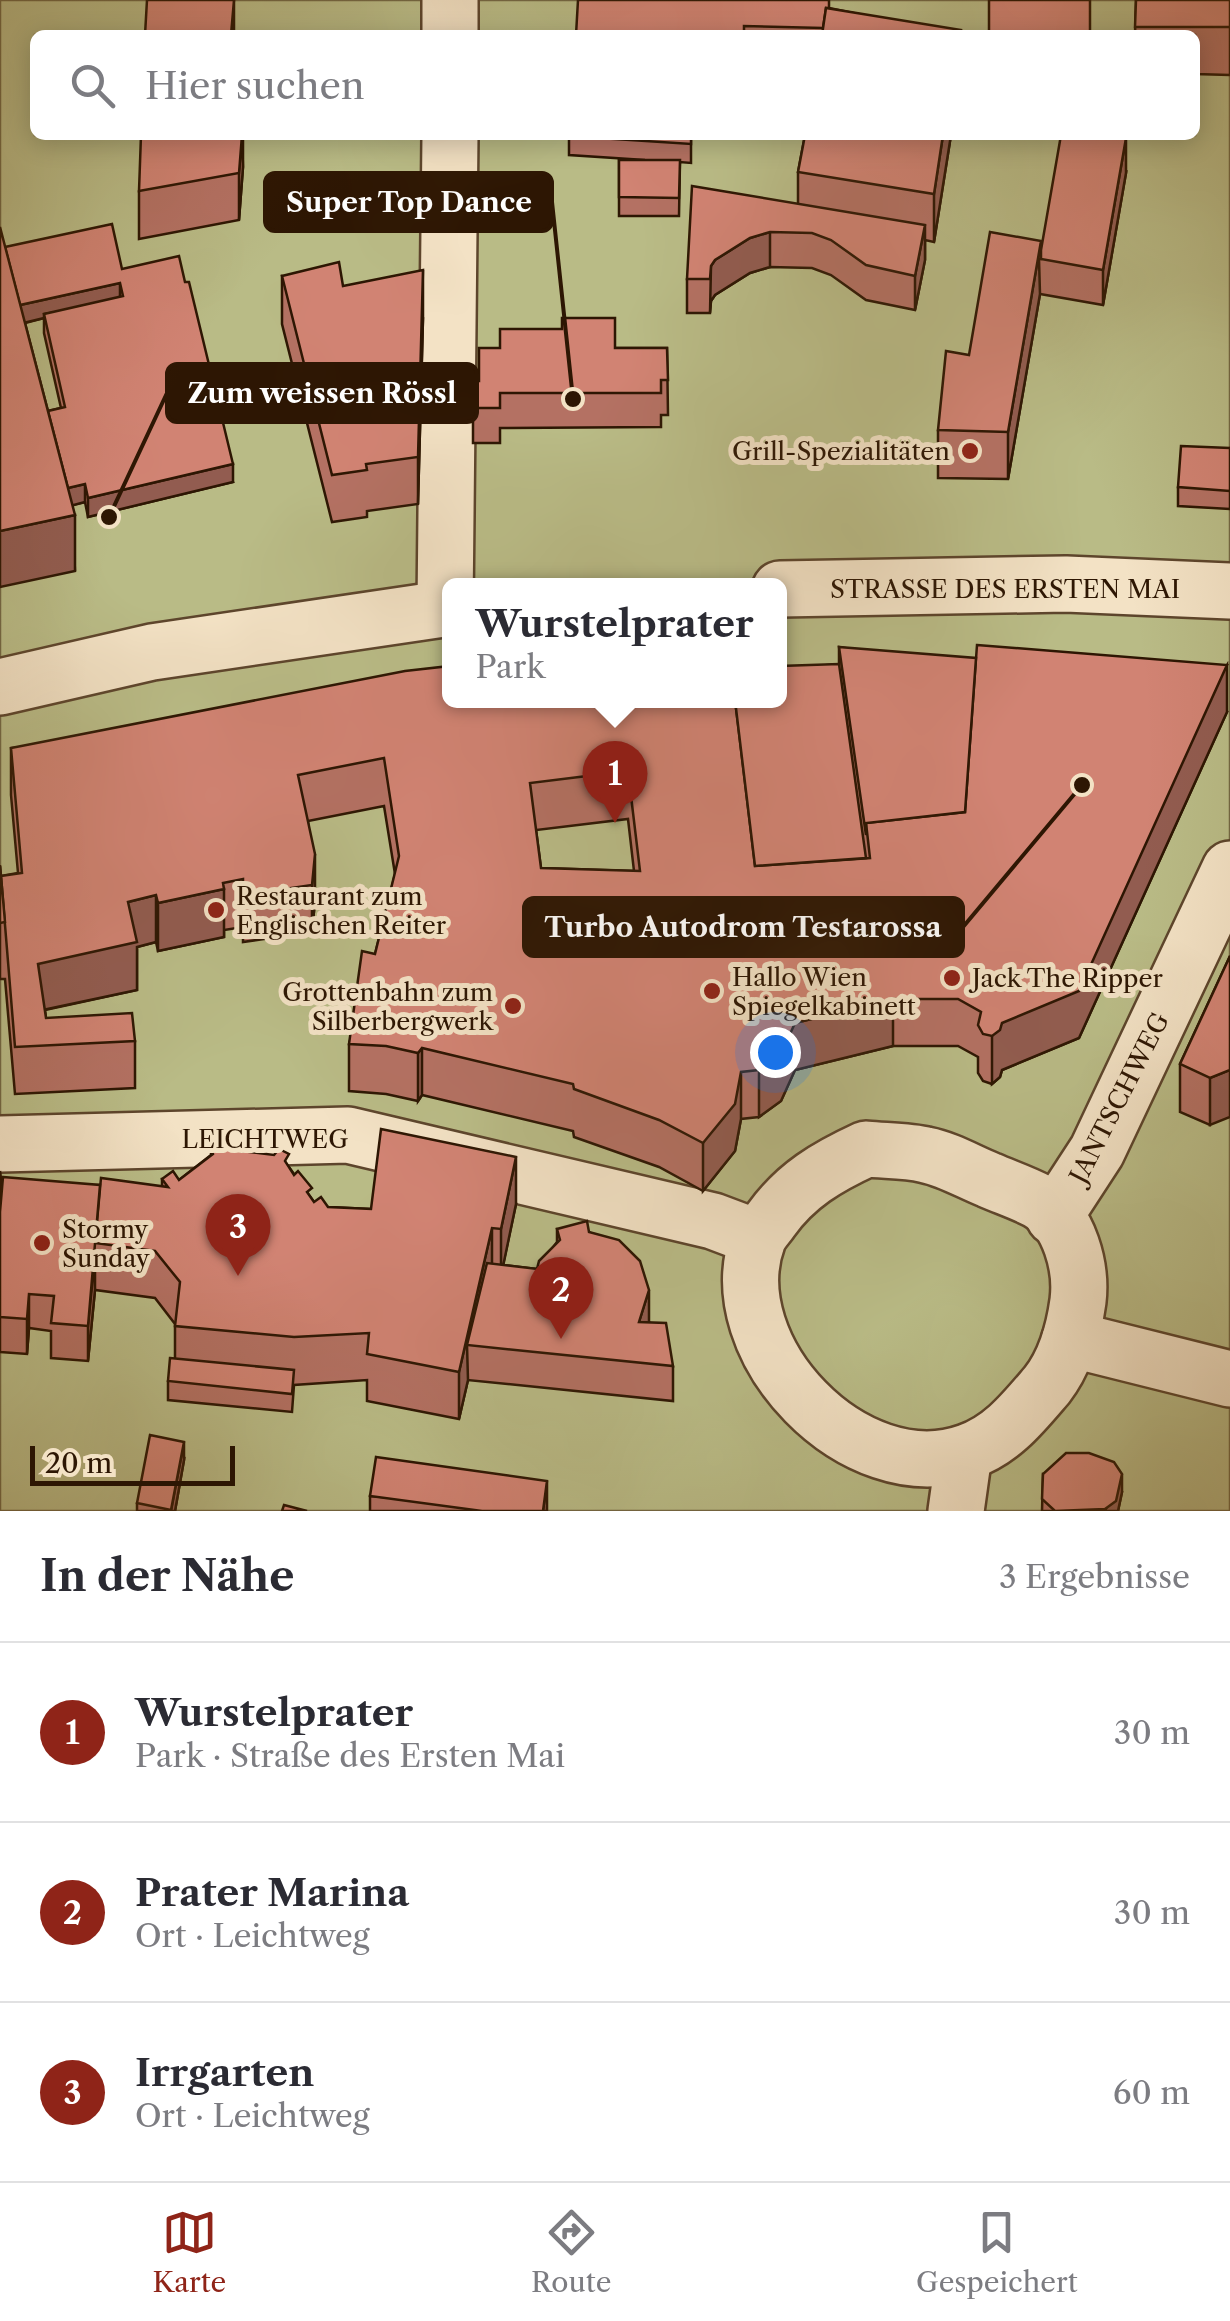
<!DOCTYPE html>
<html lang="de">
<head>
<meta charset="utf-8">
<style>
	:root { --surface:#fff; --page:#f7f7f7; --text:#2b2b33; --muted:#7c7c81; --line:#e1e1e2; --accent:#8f2418 }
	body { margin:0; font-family:"Libre Caslon Text",serif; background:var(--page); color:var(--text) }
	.scale { position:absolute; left:30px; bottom:25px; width:205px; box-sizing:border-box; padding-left:10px; border:5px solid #2d1603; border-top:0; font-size:28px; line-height:35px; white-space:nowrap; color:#2d1603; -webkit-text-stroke:8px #f3e2c5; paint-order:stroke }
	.you { position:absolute; left:775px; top:1052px; width:35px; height:35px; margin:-25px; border:8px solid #fff; border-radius:50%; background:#1a73e8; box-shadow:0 0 0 15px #1a73e833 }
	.badge { display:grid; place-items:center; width:65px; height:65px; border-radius:50%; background:var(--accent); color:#fff; font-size:32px; font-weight:700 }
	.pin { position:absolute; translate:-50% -82px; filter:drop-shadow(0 2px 5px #0008) }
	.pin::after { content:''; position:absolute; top:52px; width:35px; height:30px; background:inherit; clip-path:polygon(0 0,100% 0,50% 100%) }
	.popup { position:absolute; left:442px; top:578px; width:345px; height:130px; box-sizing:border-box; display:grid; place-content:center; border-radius:15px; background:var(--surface); filter:drop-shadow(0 2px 8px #0005); font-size:32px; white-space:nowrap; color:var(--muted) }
	.popup b { font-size:38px; color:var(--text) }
	.popup::after { content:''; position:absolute; left:50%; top:100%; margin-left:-20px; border:20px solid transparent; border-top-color:var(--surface) }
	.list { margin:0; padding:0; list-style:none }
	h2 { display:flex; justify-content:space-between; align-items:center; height:130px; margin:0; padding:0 40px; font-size:42px }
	h2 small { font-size:32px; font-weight:400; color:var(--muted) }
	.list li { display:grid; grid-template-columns:65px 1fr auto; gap:30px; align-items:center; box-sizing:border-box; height:180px; padding:0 40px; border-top:2px solid var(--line) }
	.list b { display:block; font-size:38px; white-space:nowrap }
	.list p { margin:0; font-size:32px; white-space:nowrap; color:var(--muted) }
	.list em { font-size:32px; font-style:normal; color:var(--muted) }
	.icon { flex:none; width:55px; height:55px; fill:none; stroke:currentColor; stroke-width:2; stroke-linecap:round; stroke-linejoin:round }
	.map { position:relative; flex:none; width:1230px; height:1511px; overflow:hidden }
	.search { position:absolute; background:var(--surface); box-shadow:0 5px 25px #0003; left:30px; right:30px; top:30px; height:110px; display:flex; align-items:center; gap:25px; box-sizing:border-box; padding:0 35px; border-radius:15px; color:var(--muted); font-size:38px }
	.sheet { height:670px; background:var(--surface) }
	nav { display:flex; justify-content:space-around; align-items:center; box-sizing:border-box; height:140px; border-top:2px solid var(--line); background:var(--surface); font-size:28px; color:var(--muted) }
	nav a { display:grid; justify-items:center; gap:5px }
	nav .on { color:var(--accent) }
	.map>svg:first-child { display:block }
</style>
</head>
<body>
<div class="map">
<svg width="1230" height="1511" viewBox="0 0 1230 1511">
	<rect width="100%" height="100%" fill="#edd2a6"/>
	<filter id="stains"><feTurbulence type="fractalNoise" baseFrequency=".002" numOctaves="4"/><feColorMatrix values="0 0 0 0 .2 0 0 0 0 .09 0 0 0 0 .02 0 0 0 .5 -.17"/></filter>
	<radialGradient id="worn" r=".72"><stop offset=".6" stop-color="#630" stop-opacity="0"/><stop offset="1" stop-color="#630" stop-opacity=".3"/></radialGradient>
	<!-- green -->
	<path fill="#b9bb86" stroke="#736844" stroke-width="2.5" fill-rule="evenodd" d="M 0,0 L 1230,0 L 1230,1511 L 0,1511 ZM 35,35 L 1195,35 L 1195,135 L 35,135 ZM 450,586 L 780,586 L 780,700 L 450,700 Z"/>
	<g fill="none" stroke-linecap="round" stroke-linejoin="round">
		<defs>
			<g id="street">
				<path d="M 450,35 L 450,0"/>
				<path d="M 780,589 L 1066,584 L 1230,591"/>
				<path d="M 445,608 L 450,135"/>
				<path d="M 0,687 L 152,652 L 450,608"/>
				<path d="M 0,1144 L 348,1135 L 713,1221 L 758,1238"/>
				<path d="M 866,1149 C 885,1151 907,1150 926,1155 C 947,1159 969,1172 989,1180 C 1005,1187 1023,1193 1038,1201 C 1070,1219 1082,1268 1078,1301 C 1074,1330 1065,1362 1047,1385 C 1023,1413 1002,1440 967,1452 C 856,1492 717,1349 758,1239 C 760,1233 767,1226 771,1220 C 796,1185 827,1167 866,1149 Z"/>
				<path d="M 1054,1217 L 1097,1151 L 1230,869"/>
				<path d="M 1070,1339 L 1230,1379"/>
				<path d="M 956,1511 L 964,1454"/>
			</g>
		</defs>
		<!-- street casing -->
		<use href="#street" stroke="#5d452c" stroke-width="60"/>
		<!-- street -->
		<use href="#street" stroke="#f3e2c5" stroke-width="55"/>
	</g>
	<!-- wall -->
	<g fill="#b47163" stroke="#2d1603" stroke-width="2.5" fill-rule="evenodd">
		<path d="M 1136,0 L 1230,0 L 1230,75 L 1195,74 L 1195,35 L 1135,35 Z"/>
		<path d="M 829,8 L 961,35 L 576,35 Z"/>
		<path d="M 243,135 L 243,167 L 239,220 L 139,239 L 139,191 Z"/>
		<path d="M 569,135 L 691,135 L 691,163 L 680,162 L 679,216 L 619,216 L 619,160 L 645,160 L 569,155 Z"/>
		<path d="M 805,135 L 951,135 L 934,242 L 925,240 L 925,260 L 915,310 L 866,300 L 831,275 L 812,268 L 770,267 L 750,273 L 715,295 L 711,301 L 710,313 L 687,313 L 687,279 L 798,204 L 798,172 Z"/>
		<path d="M 1126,173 L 1103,305 L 1040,294 L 1008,479 L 938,478 L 938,430 L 1041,250 Z"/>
		<path d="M 5,247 L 122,269 L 233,482 L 88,517 L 85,502 L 72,505 L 75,571 ZM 44,318 L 44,333 L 61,408 L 48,411 L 25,323 Z"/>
		<path d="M 282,276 L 343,286 L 423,318 L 418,504 L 367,511 L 367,517 L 332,522 L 282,324 Z"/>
		<path d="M 500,348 L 667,348 L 668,415 L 661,415 L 661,427 L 500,428 L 500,443 L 473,443 L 473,381 L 479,381 Z"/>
		<path d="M 1230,448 L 1230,509 L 1178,506 L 1178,487 Z"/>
		<path d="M 839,647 L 1227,712 L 1079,1038 L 1002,1070 L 1000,1077 L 992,1084 L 983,1081 L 978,1073 L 978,1057 L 958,1046 L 893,1046 L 795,1070 L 781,1101 L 759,1117 L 741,1119 L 735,1151 L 703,1191 L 659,1167 L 574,1137 L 573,1131 L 422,1095 L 418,1101 L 386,1094 L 349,1091 L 349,1044 L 375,954 L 395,874 L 384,806 L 308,821 L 315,901 L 312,932 L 243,942 L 243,927 L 224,930 L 224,937 L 158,951 L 156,942 L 137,947 L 137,990 L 45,1010 L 46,1018 L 135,1041 L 135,1088 L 15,1094 L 5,979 L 0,979 L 0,866 L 1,876 L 18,873 L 11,795 L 11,748 L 450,700 L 839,664 ZM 628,819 L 634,871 L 541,868 L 536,830 Z"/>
		<path d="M 1230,956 L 1210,1125 L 1180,1112 L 1180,1064 Z"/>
		<path d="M 211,1144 L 289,1167 L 314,1202 L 328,1207 L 371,1209 L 516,1204 L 503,1265 L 537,1269 L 557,1242 L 557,1229 L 589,1232 L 649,1322 L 673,1366 L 673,1401 L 468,1380 L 459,1419 L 367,1401 L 367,1380 L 294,1385 L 292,1412 L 168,1400 L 168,1381 L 175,1358 L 175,1324 L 155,1298 L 95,1290 L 88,1361 L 51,1358 L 51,1331 L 29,1328 L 27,1354 L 0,1352 L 0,1171 L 2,1187 L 100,1185 L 162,1187 L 162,1179 L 179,1180 L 211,1155 Z"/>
		<path d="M 184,1460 L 175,1511 L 137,1511 L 137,1503 Z"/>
		<path d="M 1043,1474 L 1122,1492 L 1118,1511 L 1042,1511 Z"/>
		<path d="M 370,1496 L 547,1511 L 370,1511 Z"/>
	</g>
	<!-- shaded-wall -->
	<g fill="#925c50" stroke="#2d1603" stroke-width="2.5">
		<path d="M 234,0 L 234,35 L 231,35 Z"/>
		<path d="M 242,135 L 243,167 L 239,220 L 239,173 Z"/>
		<path d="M 943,135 L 951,135 L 934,242 L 934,194 Z"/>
		<path d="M 1126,138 L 1126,173 L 1103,305 L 1103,270 Z"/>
		<path d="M 925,225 L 925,260 L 915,310 L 915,276 Z"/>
		<path d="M 770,232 L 770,267 L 750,273 L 715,295 L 711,301 L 710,313 L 711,266 L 715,260 L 750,238 Z"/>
		<path d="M 1041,241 L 1041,259 L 1039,259 L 1040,294 L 1008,479 L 1008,432 Z"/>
		<path d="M 423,270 L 423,318 L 418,504 L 418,457 Z"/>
		<path d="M 120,283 L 120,301 L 44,314 L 44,318 L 11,326 L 11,307 Z"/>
		<path d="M 233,464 L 233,482 L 88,517 L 88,498 Z"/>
		<path d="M 85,484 L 85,502 L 59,509 L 59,490 Z"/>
		<path d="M 75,515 L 75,571 L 0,587 L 0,531 Z"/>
		<path d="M 1227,665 L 1227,712 L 1079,1038 L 1002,1070 L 1000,1077 L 992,1084 L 992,1036 L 1002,1023 Z"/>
		<path d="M 315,854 L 315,901 L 312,932 L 312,885 Z"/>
		<path d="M 224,889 L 224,937 L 158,951 L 158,903 Z"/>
		<path d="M 156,895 L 156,942 L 137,947 L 137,990 L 38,1011 L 38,964 L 128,902 Z"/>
		<path d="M 893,999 L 893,1046 L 795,1070 L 781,1101 L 759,1117 L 759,1070 L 795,1023 Z"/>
		<path d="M 422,1048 L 422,1095 L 418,1101 L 418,1053 Z"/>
		<path d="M 1230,1070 L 1230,1117 L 1210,1125 L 1210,1078 Z"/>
		<path d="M 741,1072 L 741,1119 L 735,1151 L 703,1191 L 703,1143 Z"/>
		<path d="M 516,1157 L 516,1204 L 501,1276 L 501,1229 Z"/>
		<path d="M 492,1228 L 492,1275 L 467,1345 L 468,1380 L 459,1419 L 459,1372 Z"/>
		<path d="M 95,1256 L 95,1290 L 88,1361 L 88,1326 Z"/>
		<path d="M 649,1290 L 649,1325 L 639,1322 Z"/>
		<path d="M 29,1294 L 29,1328 L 27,1354 L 27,1319 Z"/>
		<path d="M 184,1442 L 184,1460 L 175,1511 L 171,1511 Z"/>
		<path d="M 1122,1474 L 1122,1492 L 1118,1511 L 1105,1511 Z"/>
		<path d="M 547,1481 L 547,1511 L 543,1511 Z"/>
	</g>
	<!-- building -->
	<g fill="#d18373" stroke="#2d1603" stroke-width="2.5" fill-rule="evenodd">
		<path d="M 147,0 L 234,0 L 231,35 L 145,35 Z"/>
		<path d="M 578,0 L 829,0 L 829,8 L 826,8 L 823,28 L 744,26 L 744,35 L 576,35 Z"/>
		<rect x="989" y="0" width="101" height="35"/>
		<path d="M 1136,0 L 1230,0 L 1230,27 L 1135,27 Z"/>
		<path d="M 826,8 L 961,30 L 960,35 L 822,35 Z"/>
		<path d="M 141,135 L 242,135 L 239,173 L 139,191 Z"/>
		<path d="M 569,135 L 691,135 L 691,144 L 569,136 Z"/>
		<path d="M 805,135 L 943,135 L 934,194 L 798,172 Z"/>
		<path d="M 1061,135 L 1107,135 L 1126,138 L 1103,270 L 1041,259 L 1041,250 Z"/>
		<path d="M 619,160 L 680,160 L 679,198 L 619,197 Z"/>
		<path d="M 692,186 L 925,225 L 915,276 L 866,265 L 831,240 L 812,233 L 770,232 L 750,238 L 715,260 L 711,266 L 710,279 L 687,279 Z"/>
		<path d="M 112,224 L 122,269 L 179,256 L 185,282 L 189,282 L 233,464 L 88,498 L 85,484 L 68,488 L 48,411 L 65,407 L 44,314 L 123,296 L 120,283 L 20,305 L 5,247 Z"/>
		<path d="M 0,227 L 75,515 L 0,531 Z"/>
		<path d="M 990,232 L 1041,241 L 1008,432 L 938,430 L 946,351 L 969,355 Z"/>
		<path d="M 339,262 L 343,286 L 423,270 L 418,457 L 366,464 L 367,470 L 332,475 L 282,276 Z"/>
		<path d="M 562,318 L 615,318 L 615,348 L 667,348 L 668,380 L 661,380 L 661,393 L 500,393 L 500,408 L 473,408 L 473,381 L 479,381 L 479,348 L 500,348 L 500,329 L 562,329 Z"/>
		<path d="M 1181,446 L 1230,448 L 1230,491 L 1178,487 Z"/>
		<path d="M 977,645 L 1227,665 L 1079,991 L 1002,1023 L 1000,1030 L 992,1036 L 983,1034 L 978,1025 L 981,1012 L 958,999 L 893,999 L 795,1023 L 781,1054 L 759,1070 L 741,1072 L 735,1104 L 703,1143 L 659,1120 L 574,1089 L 573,1084 L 422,1048 L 418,1053 L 386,1046 L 349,1044 L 362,951 L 375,954 L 399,856 L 384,758 L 298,775 L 315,854 L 312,885 L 243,895 L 243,879 L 223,883 L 224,889 L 158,903 L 156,895 L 128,902 L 137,942 L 38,964 L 46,1018 L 132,1013 L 135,1041 L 15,1047 L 1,876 L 22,873 L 11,748 L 405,671 L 450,666 L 450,700 L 735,700 L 755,866 L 870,858 L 866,823 L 965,812 ZM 628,771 L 640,871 L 541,868 L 530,783 Z"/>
		<path d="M 839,647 L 976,658 L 965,812 L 866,823 L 866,835 Z"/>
		<path d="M 839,664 L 866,858 L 755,866 L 735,700 L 780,700 L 780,666 Z"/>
		<path d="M 0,865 L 5,922 L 0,923 Z"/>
		<path d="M 1230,956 L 1230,1070 L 1210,1078 L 1180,1064 Z"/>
		<path d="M 381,1129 L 516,1157 L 501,1229 L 492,1228 L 459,1372 L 367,1354 L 369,1333 L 294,1337 L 175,1326 L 180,1282 L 155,1251 L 95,1243 L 101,1178 L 168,1187 L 162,1179 L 173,1171 L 179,1180 L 213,1154 L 211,1144 L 222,1140 L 225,1149 L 274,1155 L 279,1149 L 289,1154 L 285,1161 L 294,1175 L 298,1171 L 312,1188 L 307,1192 L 314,1202 L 321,1197 L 328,1207 L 371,1209 Z"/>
		<path d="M 3,1177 L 100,1185 L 88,1326 L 51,1323 L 54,1296 L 29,1294 L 27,1319 L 0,1317 L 0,1212 Z"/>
		<path d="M 587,1221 L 589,1232 L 619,1240 L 640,1261 L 649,1290 L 639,1322 L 666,1323 L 673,1366 L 467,1345 L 487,1263 L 537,1269 L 539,1261 L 560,1240 L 557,1229 Z"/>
		<path d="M 170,1358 L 294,1370 L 292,1394 L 168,1381 Z"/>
		<path d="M 150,1435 L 184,1442 L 171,1510 L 137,1503 Z"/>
		<path d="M 1066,1453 L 1089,1453 L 1114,1462 L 1122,1474 L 1116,1501 L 1105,1509 L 1055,1511 L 1042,1499 L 1043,1474 Z"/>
		<path d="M 376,1457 L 547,1481 L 543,1511 L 482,1511 L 370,1496 Z"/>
		<path d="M 284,1505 L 307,1511 L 282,1511 Z"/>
	</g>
	<!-- markers -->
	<g fill="#8f2418" stroke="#f3e2c5" stroke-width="4">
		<circle cx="970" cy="451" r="10"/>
		<circle cx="216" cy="910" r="10"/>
		<circle cx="952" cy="978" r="10"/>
		<circle cx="712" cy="991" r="10"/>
		<circle cx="513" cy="1006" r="10"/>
		<circle cx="42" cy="1243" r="10"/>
	</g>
	<g text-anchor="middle" stroke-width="10" stroke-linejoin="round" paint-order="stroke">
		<!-- poi labels -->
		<g font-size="25" fill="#2d1603" stroke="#f3e2c5" text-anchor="start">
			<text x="950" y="460" text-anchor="end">Grill-Spezialitäten</text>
			<text x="236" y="905">Restaurant zum<tspan x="236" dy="29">Englischen Reiter</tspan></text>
			<text x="732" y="986">Hallo Wien<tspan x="732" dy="29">Spiegelkabinett</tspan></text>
			<text x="972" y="987">Jack The Ripper</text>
			<text x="493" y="1001" text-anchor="end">Grottenbahn zum<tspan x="493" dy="29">Silberbergwerk</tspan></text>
			<text x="62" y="1238">Stormy<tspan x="62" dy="29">Sunday</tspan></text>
		</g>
		<!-- street labels -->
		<g font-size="25" fill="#2d1603" stroke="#f3e2c5">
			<text x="1005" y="598">STRASSE DES ERSTEN MAI</text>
			<text transform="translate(1119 1098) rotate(-63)" y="9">JANTSCHWEG</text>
			<text x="265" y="1148">LEICHTWEG</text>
		</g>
	</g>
	<!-- callouts -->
	<path fill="none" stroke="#2d1603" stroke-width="4" d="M573 399L552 202M109 517L167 393M1082 785L963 927"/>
	<g fill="#2d1603" stroke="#f3e2c5" stroke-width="4">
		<circle cx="573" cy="399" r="10"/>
		<circle cx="109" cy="517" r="10"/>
		<circle cx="1082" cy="785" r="10"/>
	</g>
	<g fill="#2d1603" stroke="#2d1603" stroke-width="4">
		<rect x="265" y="173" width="287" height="58" rx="10"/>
		<rect x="167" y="364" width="310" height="58" rx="10"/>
		<rect x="524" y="898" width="439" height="58" rx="10"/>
	</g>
	<g font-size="28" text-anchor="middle" font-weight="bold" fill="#fff">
		<text x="409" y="212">Super Top Dance</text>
		<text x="322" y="403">Zum weissen Rössl</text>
		<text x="743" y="937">Turbo Autodrom Testarossa</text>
	</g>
	<rect width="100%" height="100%" filter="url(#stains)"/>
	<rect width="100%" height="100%" fill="url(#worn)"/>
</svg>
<div class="scale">20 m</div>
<div class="you"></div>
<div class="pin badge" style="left:615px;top:823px">1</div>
<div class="popup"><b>Wurstelprater</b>Park</div>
<div class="pin badge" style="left:561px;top:1339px">2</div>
<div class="pin badge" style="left:238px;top:1276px">3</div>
<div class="search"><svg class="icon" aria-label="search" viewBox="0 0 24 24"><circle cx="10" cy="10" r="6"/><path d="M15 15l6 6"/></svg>Hier suchen</div>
</div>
<section class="sheet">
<h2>In der Nähe<small>3 Ergebnisse</small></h2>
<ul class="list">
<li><span class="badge">1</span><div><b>Wurstelprater</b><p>Park · Straße des Ersten Mai</p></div><em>30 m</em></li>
<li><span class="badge">2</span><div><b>Prater Marina</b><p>Ort · Leichtweg</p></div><em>30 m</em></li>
<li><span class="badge">3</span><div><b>Irrgarten</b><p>Ort · Leichtweg</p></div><em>60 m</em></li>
</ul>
</section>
<nav>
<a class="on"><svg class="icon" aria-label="map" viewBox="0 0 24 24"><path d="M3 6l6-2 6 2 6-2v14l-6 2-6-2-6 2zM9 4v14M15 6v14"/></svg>Karte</a>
<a><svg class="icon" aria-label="directions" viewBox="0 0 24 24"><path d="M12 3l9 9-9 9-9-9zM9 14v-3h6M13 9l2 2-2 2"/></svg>Route</a>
<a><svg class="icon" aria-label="saved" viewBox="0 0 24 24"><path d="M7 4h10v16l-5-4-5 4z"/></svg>Gespeichert</a>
</nav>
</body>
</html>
